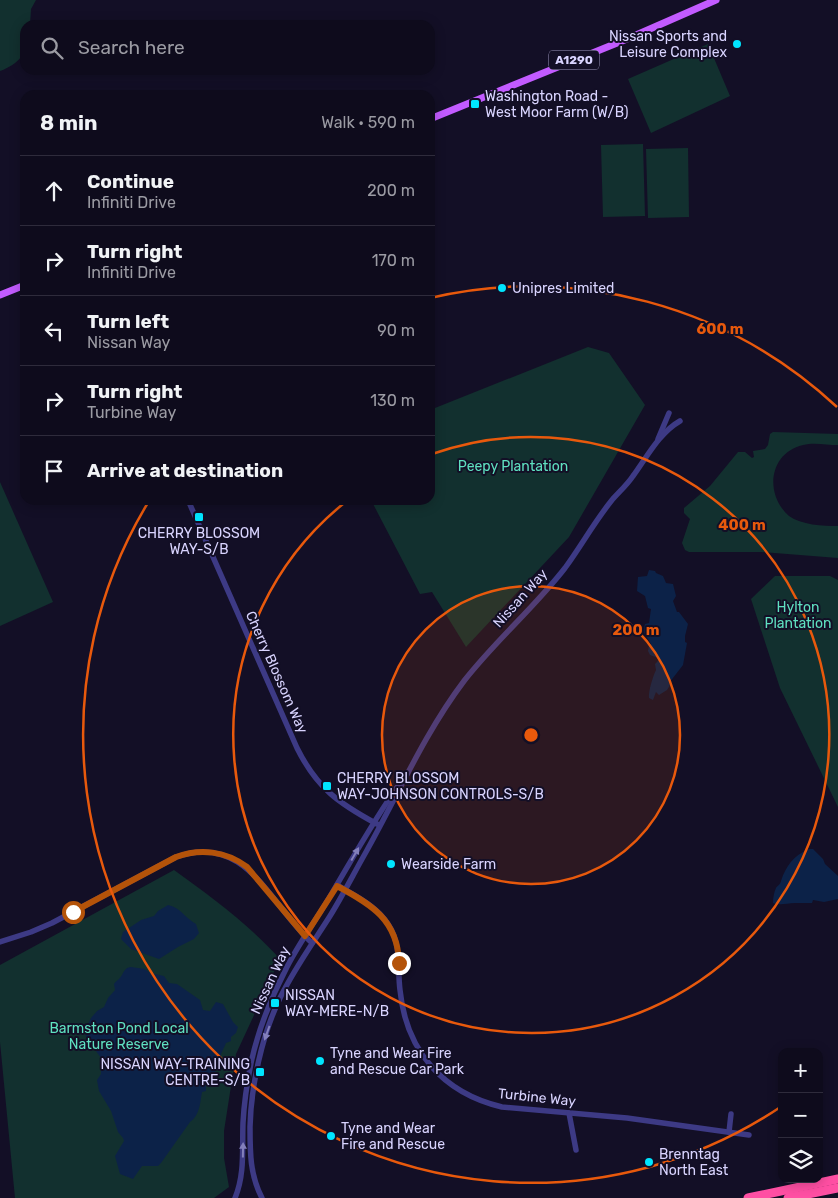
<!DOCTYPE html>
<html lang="en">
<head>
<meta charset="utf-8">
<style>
	:root { --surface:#0e0b1c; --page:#1c1929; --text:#f1f3f6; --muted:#9b9ba3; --line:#2e2b3b }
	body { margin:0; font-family:Rubik,sans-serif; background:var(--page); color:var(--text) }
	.controls { position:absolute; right:15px; bottom:15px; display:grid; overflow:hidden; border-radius:10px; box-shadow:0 2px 12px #0003 }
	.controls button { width:45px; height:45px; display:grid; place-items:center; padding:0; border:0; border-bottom:1px solid var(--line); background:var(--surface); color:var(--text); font:25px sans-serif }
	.stop { position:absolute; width:15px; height:15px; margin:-11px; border:4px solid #b45309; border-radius:50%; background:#fff }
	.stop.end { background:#b45309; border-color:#fff; box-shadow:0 1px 5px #0008 }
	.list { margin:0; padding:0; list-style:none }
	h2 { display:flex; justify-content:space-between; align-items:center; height:65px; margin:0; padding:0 20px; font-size:21px }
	h2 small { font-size:16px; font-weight:400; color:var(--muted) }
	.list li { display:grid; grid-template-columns:32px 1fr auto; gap:15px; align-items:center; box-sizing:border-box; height:70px; padding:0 20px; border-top:1px solid var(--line) }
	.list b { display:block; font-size:19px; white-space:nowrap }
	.list p { margin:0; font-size:16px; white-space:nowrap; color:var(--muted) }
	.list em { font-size:16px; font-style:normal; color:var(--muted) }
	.icon { flex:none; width:28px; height:28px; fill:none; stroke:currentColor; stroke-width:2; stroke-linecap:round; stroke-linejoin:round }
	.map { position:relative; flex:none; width:838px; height:1198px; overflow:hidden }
	.search { position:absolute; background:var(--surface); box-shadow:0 2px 12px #0003; left:20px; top:20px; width:415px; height:55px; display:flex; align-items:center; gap:12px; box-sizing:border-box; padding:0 18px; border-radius:15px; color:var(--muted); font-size:19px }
	.panel { position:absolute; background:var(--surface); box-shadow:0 2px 12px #0003; left:20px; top:90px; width:415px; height:415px; border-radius:15px }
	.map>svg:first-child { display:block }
</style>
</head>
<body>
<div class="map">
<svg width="838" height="1198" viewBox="0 0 838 1198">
	<rect width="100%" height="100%" fill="#130f26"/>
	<!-- green -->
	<g fill="#12302f">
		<path d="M 0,0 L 36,0 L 31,9 L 30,25 L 25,25 C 25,32 27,43 25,50 C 22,60 9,68 0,71 Z"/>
		<path d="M 708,44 L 730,96 L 651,133 L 628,79 Z"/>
		<path d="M 643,144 L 645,216 L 603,217 L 601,145 Z"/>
		<path d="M 688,148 L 689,217 L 648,218 L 646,149 Z"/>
		<path d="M 588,347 L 609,353 L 645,405 L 569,537 L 466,647 L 432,592 L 420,594 L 371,500 L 430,500 L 430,410 Z"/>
		<path d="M 773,432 L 838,434 L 838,445 C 827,445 814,442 803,445 C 769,453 764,494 789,516 C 801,525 823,526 838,526 L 838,558 L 761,552 L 689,552 L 685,550 L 682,543 L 690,519 L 684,513 L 684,508 L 710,486 L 738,452 L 745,452 L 752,458 L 754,457 L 753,451 L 765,449 L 768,445 L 770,434 Z"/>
		<path d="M 0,482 L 53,602 L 0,626 Z"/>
		<path d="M 775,576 L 830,576 L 838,580 L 838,807 L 780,688 L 751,599 Z"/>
		<path d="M 174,870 C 212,897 249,925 280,959 L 236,1054 L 224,1131 L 224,1158 L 229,1187 L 214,1198 L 15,1198 L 0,1042 L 0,965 Z"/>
	</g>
	<!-- water -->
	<g fill="#0c2248">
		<path d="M 649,570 L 655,571 L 656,573 L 663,576 L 666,583 L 673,584 L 676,596 L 673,601 L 677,612 L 679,612 L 688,624 L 685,636 L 685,642 L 687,643 L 683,665 L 669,683 L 670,685 L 667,690 L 659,695 L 656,692 L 653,700 L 649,698 C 648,692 653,676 656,670 L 655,664 L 658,661 L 658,658 L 650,655 L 648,651 L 649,645 L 651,644 L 643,631 L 645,624 L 649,623 L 651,609 L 648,608 L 645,596 L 637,591 L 638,577 L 647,576 Z"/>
		<path d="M 809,849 L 813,849 L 823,859 L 825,864 L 838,876 L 838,899 L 824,902 L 813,900 L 812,903 C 806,903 801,903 795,903 C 786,903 782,906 773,903 C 773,898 774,892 776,888 C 778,885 780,885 781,881 C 786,866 793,856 809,849 Z"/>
		<path d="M 168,905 C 180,907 185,918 196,924 L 199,933 L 194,939 L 178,947 L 159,959 L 131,949 L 121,939 L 123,932 L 141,920 L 154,916 L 158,911 Z"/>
		<path d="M 131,967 L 145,969 L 150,973 L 164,976 L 169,983 L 177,984 L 200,1000 L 203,1010 L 210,1011 L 216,1002 L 223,1004 L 233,1022 L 238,1027 L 236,1033 L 231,1037 L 231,1041 L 226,1043 L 221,1054 L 221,1061 L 214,1066 L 216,1071 L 210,1076 L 212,1079 L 206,1086 L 206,1091 L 202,1092 C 200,1103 200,1115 190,1122 L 161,1163 L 158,1166 L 142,1166 L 133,1179 L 120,1174 L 115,1156 L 124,1141 L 123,1138 L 118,1132 L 111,1111 L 99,1091 L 97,1080 L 101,1074 L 101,1058 L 86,1037 L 85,1031 L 91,1018 L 97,1011 L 104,1007 L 108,998 L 115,990 L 114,984 C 115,982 117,981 119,979 C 124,974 123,968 131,967 Z"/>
	</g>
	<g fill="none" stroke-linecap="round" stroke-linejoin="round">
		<!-- minor -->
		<g stroke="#3d3a85" stroke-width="5.5">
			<path d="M 658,439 L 669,413"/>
			<path d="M 188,500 L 297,748 C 317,788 338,803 377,824"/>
			<path d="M 337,885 C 354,895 377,906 388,924 C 402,945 397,967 400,990 C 406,1051 443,1093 502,1107 L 627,1118 L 749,1135"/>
			<path d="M 0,942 L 31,932 L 52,923 L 176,857 C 247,832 269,904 312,943"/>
			<path d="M 569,1113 L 576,1150"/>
			<path d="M 729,1132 L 731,1114"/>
			<path d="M 235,1198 C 245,1174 242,1149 243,1123 C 244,1103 247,1083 251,1063 C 258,1031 270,1000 285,971 C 298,944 317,919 332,893 C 354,856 375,818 400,783"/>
			<path d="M 262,1198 C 250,1175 250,1153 250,1127 C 251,1086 262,1035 280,998 C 294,969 313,943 330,916 C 343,895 354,873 366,852 C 398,795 424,734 464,681 C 495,641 534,608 565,568 C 581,546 595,521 612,500 C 619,492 627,485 633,476 C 647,457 659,433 680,421"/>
		</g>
		<!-- major -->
		<g stroke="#c25bff" stroke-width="7">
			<path d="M 430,119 L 627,39 L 716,0"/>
			<path d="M 0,295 L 25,285"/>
		</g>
		<!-- highway -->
		<g stroke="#ff4fa3" stroke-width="9">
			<path d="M 748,1198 L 838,1179"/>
			<path d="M 788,1198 L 838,1188"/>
		</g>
	</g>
	<!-- one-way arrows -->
	<defs><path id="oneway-solid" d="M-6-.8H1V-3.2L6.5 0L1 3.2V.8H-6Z" transform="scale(1.25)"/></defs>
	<g fill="#837fbc">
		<use href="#oneway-solid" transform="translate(355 854) rotate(-60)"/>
		<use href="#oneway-solid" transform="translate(267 1033) rotate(110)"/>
		<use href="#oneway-solid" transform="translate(243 1150) rotate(-89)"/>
	</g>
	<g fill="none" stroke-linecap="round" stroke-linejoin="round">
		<!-- route -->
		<path stroke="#b45309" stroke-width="6" d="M 73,912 L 176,857 C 200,848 226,851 247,867 L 305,936 L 337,886 C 371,904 398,920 399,963"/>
	</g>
	<!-- distance rings -->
	<circle cx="531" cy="735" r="149" fill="#e8590c" fill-opacity=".12"/>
	<g fill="none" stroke="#e8590c" stroke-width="2.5">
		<circle cx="531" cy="735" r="149"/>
		<path d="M432 454A298 298 0 1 1 348 500"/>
		<path d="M782 1106A448 448 0 0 1 149 501M430 298A448 448 0 0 1 837 407"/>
	</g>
	<!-- markers -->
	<g fill="#00e5ff" stroke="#130f26" stroke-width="2">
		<circle cx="737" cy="44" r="5"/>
		<rect x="470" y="99" width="10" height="10" rx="2.5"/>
		<circle cx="502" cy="288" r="5"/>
		<rect x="194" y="512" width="10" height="10" rx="2.5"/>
		<rect x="322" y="781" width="10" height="10" rx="2.5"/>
		<circle cx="391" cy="864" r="5"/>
		<rect x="270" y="998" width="10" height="10" rx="2.5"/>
		<circle cx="320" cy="1061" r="5"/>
		<rect x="255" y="1067" width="10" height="10" rx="2.5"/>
		<circle cx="331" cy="1136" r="5"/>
		<circle cx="649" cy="1162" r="5"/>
	</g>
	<g text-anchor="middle" stroke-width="4" stroke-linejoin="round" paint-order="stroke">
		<!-- shield labels -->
		<rect fill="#130f26" stroke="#9e99be" stroke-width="1" x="549" y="50.5" width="50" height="19" rx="4"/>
		<g font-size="12" font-weight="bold" fill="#d9d4ff">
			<text x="574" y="64">A1290</text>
		</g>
		<!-- poi labels -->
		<g font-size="14" fill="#d9d4ff" stroke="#130f26" text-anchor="start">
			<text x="727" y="41" text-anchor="end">Nissan Sports and<tspan x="727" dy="16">Leisure Complex</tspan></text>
			<text x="485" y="101">Washington Road -<tspan x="485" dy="16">West Moor Farm (W/B)</tspan></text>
			<text x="512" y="293">Unipres Limited</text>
			<text x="199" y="538" text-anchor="middle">CHERRY BLOSSOM<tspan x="199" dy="16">WAY-S/B</tspan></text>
			<text x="337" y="783">CHERRY BLOSSOM<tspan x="337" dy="16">WAY-JOHNSON CONTROLS-S/B</tspan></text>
			<text x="401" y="869">Wearside Farm</text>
			<text x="285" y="1000">NISSAN<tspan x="285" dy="16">WAY-MERE-N/B</tspan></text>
			<text x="330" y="1058">Tyne and Wear Fire<tspan x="330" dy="16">and Rescue Car Park</tspan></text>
			<text x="250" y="1069" text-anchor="end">NISSAN WAY-TRAINING<tspan x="250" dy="16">CENTRE-S/B</tspan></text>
			<text x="341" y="1133">Tyne and Wear<tspan x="341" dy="16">Fire and Rescue</tspan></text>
			<text x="659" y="1159">Brenntag<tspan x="659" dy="16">North East</tspan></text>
		</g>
		<!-- park labels -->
		<g font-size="14" fill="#5fe0c0" stroke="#130f26">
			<text x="513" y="471">Peepy Plantation</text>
			<text x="798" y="612">Hylton<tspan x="798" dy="16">Plantation</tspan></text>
			<text x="119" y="1033">Barmston Pond Local<tspan x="119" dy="16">Nature Reserve</tspan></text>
		</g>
		<!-- street labels -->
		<g font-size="14" fill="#d9d4ff" stroke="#130f26">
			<text transform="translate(520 598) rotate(-48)" y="5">Nissan Way</text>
			<text transform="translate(277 672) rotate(66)" y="5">Cherry Blossom Way</text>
			<text transform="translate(270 980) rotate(-65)" y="5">Nissan Way</text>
			<text transform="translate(537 1097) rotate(6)" y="5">Turbine Way</text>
		</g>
	</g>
	<circle cx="531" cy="735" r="8" fill="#e8590c" stroke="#130f26" stroke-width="2.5"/>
	<g font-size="15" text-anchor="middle" font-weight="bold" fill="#e8590c" stroke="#130f26" stroke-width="4" stroke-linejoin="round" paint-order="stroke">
		<text x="720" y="334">600 m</text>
		<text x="742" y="530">400 m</text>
		<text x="636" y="635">200 m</text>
	</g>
</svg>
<div class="controls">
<button>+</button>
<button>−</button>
<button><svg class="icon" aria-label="layers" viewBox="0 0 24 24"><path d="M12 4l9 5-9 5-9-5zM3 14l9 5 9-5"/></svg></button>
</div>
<div class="stop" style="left:73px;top:912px"></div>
<div class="stop end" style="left:399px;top:963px"></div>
<div class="search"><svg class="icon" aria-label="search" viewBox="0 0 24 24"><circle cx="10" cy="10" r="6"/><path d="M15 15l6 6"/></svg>Search here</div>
<section class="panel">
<h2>8 min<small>Walk · 590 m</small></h2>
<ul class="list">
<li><svg class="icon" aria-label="ahead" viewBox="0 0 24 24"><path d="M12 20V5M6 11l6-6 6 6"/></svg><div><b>Continue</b><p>Infiniti Drive</p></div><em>200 m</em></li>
<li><svg class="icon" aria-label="right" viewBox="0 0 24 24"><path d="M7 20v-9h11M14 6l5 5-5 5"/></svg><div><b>Turn right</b><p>Infiniti Drive</p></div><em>170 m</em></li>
<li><svg class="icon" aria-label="left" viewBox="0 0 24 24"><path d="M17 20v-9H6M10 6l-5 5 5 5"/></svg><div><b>Turn left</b><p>Nissan Way</p></div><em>90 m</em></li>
<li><svg class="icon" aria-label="right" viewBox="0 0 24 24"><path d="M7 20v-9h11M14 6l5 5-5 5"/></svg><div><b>Turn right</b><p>Turbine Way</p></div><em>130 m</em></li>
<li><svg class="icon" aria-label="arrive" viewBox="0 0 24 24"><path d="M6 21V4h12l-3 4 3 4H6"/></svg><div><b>Arrive at destination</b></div></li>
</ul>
</section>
</div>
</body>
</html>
